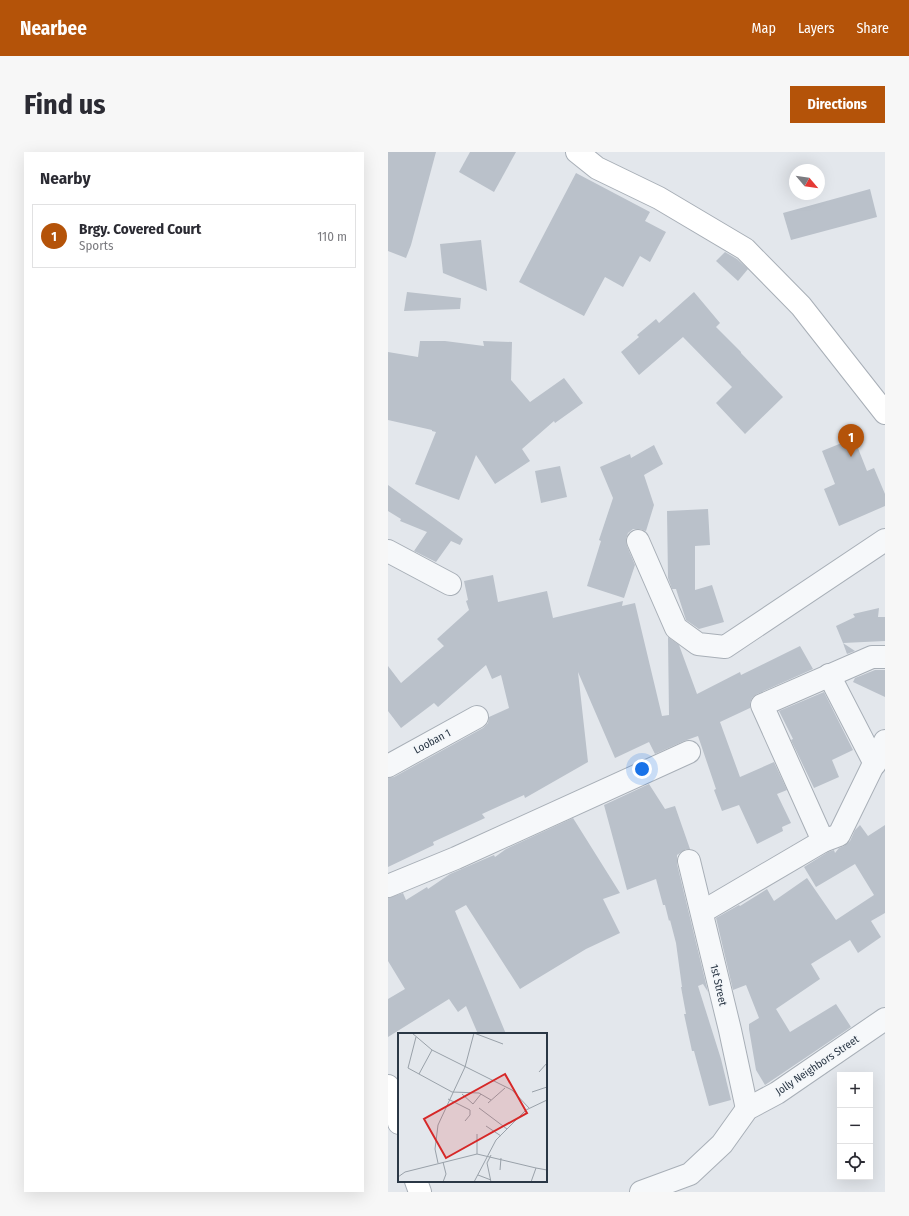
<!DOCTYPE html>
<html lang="en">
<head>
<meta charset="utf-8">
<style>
	:root { --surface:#fff; --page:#f7f7f7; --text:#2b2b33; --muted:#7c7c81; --line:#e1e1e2; --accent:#b45309 }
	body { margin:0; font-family:"Fira Sans Condensed",sans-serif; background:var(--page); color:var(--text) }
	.controls { position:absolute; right:12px; bottom:12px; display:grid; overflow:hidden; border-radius:0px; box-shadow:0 4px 16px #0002 }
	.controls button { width:36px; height:36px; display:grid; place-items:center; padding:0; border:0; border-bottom:1px solid var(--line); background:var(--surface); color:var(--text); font:20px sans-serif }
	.compass { position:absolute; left:401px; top:12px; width:36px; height:36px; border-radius:50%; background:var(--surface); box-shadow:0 4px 16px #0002; rotate:119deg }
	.you { position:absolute; left:254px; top:617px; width:14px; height:14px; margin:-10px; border:3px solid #fff; border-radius:50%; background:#1a73e8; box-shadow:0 0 0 6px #1a73e833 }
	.badge { display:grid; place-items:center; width:26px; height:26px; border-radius:50%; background:var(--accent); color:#fff; font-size:13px; font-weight:700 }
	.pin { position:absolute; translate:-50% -33px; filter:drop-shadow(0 1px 2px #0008) }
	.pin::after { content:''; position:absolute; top:21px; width:14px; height:12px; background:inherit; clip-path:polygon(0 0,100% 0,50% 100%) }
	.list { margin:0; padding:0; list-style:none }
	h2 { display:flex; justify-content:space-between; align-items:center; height:52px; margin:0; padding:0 16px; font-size:17px }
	h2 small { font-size:13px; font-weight:400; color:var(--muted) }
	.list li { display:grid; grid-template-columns:26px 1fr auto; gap:12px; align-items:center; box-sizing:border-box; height:64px; margin:0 8px 8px; padding:0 8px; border:1px solid var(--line); border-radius:0px }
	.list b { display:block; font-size:15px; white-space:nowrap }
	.list p { margin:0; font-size:13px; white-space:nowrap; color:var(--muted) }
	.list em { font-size:13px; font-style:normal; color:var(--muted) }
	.icon { flex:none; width:22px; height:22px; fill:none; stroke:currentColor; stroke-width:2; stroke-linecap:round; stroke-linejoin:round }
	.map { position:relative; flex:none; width:497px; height:1040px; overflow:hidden; border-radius:0px }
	header { display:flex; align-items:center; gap:24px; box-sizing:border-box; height:56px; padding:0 20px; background:var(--accent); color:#fff }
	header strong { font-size:19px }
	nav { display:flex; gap:22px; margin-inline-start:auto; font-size:14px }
	.intro { display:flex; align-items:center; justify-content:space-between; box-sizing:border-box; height:96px; padding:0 24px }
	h1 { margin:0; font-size:28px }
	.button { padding:10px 18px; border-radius:0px; background:var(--accent); color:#fff; font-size:14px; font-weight:700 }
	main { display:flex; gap:24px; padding:0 24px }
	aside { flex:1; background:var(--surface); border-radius:0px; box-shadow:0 4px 16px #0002 }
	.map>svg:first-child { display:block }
</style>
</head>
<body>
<header>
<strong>Nearbee</strong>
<nav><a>Map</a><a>Layers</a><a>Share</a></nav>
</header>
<div class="intro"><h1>Find us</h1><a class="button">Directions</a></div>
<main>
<aside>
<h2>Nearby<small></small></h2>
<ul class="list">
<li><span class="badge">1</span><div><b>Brgy. Covered Court</b><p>Sports</p></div><em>110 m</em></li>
</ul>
</aside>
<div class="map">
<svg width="497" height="1040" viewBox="0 0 497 1040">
	<rect width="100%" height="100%" fill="#e3e7ec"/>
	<!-- building -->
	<g fill="#bac1ca">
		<path d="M 0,0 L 48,0 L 23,93 L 18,106 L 0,99 Z"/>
		<path d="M 82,0 L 128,0 L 106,40 L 71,20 Z"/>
		<path d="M 188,21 L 262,60 L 257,69 L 278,80 L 262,110 L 252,104 L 235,135 L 217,125 L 196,164 L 131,130 Z"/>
		<path d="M 482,37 L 489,65 L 403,88 L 395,61 Z"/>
		<path d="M 93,88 L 99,139 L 55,121 L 52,92 Z"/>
		<path d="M 337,100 L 349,107 L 360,117 L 350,129 L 328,109 Z"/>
		<path d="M 19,140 L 73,146 L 72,157 L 16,159 Z"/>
		<path d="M 306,140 L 332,171 L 328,175 L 353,200 L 353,201 L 395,245 L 357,282 L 328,251 L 344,235 L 295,185 L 251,223 L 233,200 L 251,185 L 249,183 L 268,167 L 271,171 Z"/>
		<path d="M 32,189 L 57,189 L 96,194 L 95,189 L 124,190 L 123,228 L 142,250 L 176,226 L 195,251 L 167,271 L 166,269 L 134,297 L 142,309 L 107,332 L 88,303 L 71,348 L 27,332 L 48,280 L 44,279 L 44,278 L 0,268 L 0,200 L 30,205 Z"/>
		<path d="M 466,286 L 479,319 L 486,316 L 497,342 L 497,354 L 451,374 L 436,337 L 447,332 L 434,299 Z"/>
		<path d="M 266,293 L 275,312 L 256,323 L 266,353 L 258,379 L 252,377 L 245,377 L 240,381 L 238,387 L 239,394 L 247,413 L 236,446 L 199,434 L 213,389 L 211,388 L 225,346 L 212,315 L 242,302 L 243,306 Z"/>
		<path d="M 172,314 L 179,345 L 153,351 L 147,319 Z"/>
		<path d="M 0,333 L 75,387 L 72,393 L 63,389 L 48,410 L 26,399 L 39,380 L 12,369 L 13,367 L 0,359 Z"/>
		<path d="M 320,357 L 322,393 L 307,394 L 307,438 L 324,433 L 336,470 L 311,477 L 298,468 L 288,437 L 284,437 L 280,426 L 279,359 Z"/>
		<path d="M 105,423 L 110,450 L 159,439 L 165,466 L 235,449 L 234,454 L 247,451 L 274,564 L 281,563 L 280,485 L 291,493 L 309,542 L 352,520 L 353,523 L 412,494 L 425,517 L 369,542 L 364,546 L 362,551 L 362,556 L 332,570 L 352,625 L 386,610 L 399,638 L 389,642 L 403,671 L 394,675 L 395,679 L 369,692 L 351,653 L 334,659 L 326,638 L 328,637 L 310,584 L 296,589 L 267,602 L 261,590 L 227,606 L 190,520 L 200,610 L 137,646 L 136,643 L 94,662 L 97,666 L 45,690 L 46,693 L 0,715 L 0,626 L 6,625 L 95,576 L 100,571 L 101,565 L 121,556 L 113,523 L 104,527 L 98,513 L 50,555 L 46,551 L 13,576 L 0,559 L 0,514 L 13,531 L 56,494 L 49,487 L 81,458 L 78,449 L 80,448 L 76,429 Z"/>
		<path d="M 491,456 L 490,465 L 497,465 L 497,489 L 455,491 L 448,474 L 467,465 L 465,462 Z"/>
		<path d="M 455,491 L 467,499 L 459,502 Z"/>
		<path d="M 487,518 L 497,518 L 497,545 L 465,530 L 467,526 Z"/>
		<path d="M 436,540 L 465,598 L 444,608 L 451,625 L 426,636 L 403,588 L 405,587 L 391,559 Z"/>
		<path d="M 261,632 L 277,657 L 287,654 L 302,697 L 298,697 L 289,703 L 289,712 L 320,840 L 315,832 L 310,834 L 333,907 L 343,948 L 321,954 L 306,899 L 304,899 L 296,862 L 298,862 L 293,835 L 294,835 L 288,791 L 282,768 L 281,769 L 277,753 L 275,753 L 268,727 L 239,738 L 216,653 Z"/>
		<path d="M 185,666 L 232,741 L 215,747 L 232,781 L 198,797 L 132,837 L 78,753 L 67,759 L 118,882 L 90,882 L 78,854 L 70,860 L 61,847 L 0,885 L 0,847 L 17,837 L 0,809 L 0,746 L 15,741 L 18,748 L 39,735 L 40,737 L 62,722 L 106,703 L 107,705 L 118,697 Z"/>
		<path d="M 472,673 L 480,684 L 497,673 L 497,761 L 483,769 L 493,785 L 470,801 L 462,788 L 423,812 L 432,827 L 388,857 L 402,880 L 448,852 L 463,875 L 377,933 L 368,918 L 361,877 L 361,872 L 371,866 L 358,833 L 345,838 L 328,766 L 351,753 L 352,754 L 379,737 L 386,749 L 419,726 L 448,768 L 486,743 L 467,712 L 428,735 L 416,715 L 440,700 L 446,698 L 447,701 L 451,696 L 456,694 L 462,689 L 467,678 Z"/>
	</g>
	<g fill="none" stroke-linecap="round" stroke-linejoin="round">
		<defs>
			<g id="street">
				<path d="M 250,389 L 288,476 L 310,492 L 337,495 L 497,388"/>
				<path d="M 0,399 L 62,432"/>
				<path d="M 441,523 L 487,612"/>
				<path d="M 0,614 L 89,565"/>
				<path d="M 435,689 L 374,553 L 484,505 L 497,505"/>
				<path d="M 301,709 L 342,878 L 359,957"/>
				<path d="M 0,734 L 68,706 L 301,600"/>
				<path d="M 314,760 L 435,689 L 451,683 L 497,589"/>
				<path d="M 253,1040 L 302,1022 L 334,992 L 359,957 L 389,941 L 497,867"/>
			</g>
			<g id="secondary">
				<path d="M 189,0 L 209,16 L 271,46 L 357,97 L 413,154 L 497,261"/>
				<path d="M 0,934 L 11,971"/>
				<path d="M 28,1029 L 32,1040"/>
			</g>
		</defs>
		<!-- street casing -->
		<use href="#street" stroke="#a8afb7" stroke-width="24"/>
		<!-- secondary casing -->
		<use href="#secondary" stroke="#a8afb7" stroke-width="24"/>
		<!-- street -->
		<use href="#street" stroke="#f6f8fa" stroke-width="22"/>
		<!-- secondary -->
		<use href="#secondary" stroke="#fff" stroke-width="22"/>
	</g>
	<g text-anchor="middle" stroke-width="3" stroke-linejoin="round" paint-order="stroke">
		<!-- street labels -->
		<g font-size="11" fill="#2a3745" stroke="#f3f6f9">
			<text transform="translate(44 589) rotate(-28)" y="4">Looban 1</text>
			<text transform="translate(331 833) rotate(77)" y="4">1st Street</text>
			<text transform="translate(429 913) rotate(-34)" y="4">Jolly Neighbors Street</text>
		</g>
	</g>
	<!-- overview -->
	<g transform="translate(10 881)">
		<rect width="149" height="149" fill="#e3e7ec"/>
		<path fill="none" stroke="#99a1a9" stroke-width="1" d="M 14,0 L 34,17 L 114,57 L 131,75M 18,4 L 10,35 L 54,59 L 81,60 L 93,67M 141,39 L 149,30M 21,41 L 34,17M 134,59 L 149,54M 64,61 L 75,71 L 83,61M 50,66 L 72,77 L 72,82 L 67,88M 90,70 L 107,55M 81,75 L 109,96M 88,93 L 103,103M 79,101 L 79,121M 45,129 L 48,141 L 45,149M 40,130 L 37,116 L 40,92 L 67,34 L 76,0 L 105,11M 102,137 L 103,125M 80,142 L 93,147M 0,144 L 7,139 L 79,121 L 138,135M 76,149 L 98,107 L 128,77 L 149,67M 93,149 L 89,130 L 93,122M 133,149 L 138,135 L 149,137"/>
		<path fill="#d62828" fill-opacity="0.15" stroke="#d62828" stroke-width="2" d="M 107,41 L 129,80 L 48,125 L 26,86 Z"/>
		<rect width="149" height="149" fill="none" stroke="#2a3745" stroke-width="2"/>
	</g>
</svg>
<div class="controls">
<button>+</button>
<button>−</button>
<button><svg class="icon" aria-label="locate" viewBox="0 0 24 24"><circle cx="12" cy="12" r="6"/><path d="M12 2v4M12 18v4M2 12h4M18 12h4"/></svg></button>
</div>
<svg class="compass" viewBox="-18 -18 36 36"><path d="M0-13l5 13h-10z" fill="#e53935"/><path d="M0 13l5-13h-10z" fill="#7c7c81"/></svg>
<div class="you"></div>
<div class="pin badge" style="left:463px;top:305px">1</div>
</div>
</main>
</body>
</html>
